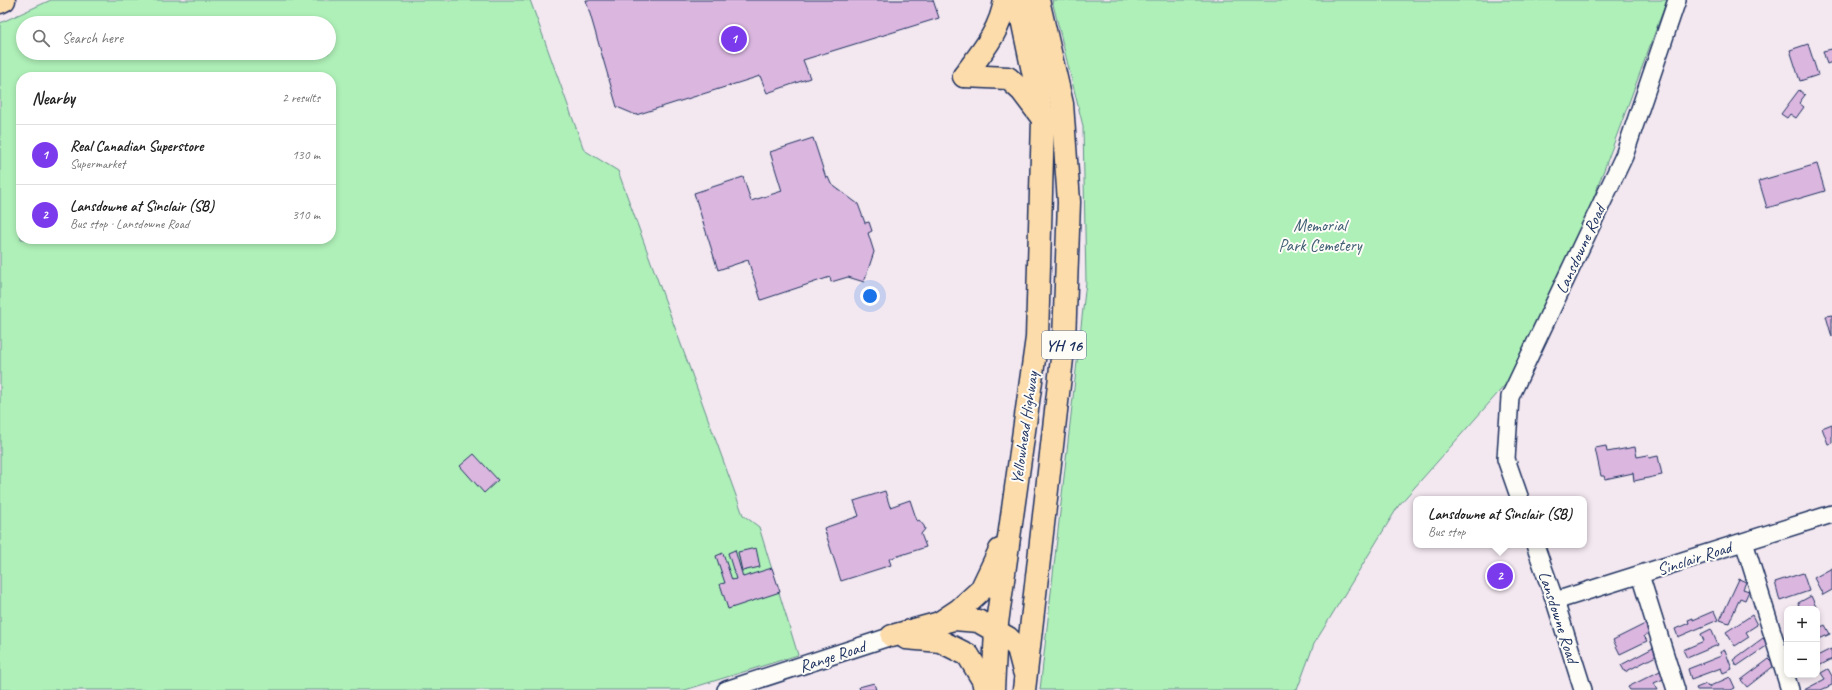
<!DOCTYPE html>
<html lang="en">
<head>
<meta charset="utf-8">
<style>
	:root { --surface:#fff; --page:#f2f2f2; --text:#222; --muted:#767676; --line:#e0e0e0; --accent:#7c3aed }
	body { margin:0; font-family:Caveat,sans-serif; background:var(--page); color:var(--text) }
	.controls { position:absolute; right:12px; bottom:12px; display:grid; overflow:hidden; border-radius:8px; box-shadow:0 2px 6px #0003 }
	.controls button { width:36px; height:36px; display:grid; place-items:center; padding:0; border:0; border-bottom:1px solid var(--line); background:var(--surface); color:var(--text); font:20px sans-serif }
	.you { position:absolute; left:870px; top:296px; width:14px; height:14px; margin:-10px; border:3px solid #fff; border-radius:50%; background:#1a73e8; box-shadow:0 0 0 6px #1a73e833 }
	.badge { display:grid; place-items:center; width:26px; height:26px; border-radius:50%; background:var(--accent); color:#fff; font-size:13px; font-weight:700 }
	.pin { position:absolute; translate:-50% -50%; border:2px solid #fff; box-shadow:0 1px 4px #0006 }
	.popup { position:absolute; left:1413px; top:496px; width:174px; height:52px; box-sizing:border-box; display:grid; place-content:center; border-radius:8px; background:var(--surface); filter:drop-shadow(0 1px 3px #0005); font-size:13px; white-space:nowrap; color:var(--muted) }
	.popup b { font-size:15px; color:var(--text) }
	.popup::after { content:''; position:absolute; left:50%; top:100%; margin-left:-8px; border:8px solid transparent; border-top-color:var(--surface) }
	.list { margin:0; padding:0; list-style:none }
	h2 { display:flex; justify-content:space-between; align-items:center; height:52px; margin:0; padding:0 16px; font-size:17px }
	h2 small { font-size:13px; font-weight:400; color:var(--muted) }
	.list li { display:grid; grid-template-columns:26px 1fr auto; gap:12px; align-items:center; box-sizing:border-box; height:60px; padding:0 16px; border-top:1px solid var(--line) }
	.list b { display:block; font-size:15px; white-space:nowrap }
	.list p { margin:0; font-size:13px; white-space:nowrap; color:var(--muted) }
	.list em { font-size:13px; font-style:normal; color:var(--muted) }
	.icon { flex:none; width:22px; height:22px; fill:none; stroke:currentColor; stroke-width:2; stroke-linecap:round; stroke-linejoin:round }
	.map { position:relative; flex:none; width:1832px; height:690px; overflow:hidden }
	.search { position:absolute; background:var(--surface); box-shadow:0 2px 6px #0003; left:16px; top:16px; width:320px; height:44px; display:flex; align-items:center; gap:10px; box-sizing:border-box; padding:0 14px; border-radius:22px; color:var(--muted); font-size:15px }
	.panel { position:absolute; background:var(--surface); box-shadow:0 2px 6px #0003; left:16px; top:72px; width:320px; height:172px; border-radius:16px }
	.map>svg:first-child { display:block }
</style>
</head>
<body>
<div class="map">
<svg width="1832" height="690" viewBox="0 0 1832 690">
	<rect width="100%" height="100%" fill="#f3e7f0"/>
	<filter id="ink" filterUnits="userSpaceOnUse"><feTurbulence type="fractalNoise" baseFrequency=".025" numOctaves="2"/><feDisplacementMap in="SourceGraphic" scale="8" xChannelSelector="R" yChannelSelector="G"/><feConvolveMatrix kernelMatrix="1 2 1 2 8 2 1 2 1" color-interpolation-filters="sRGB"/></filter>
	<g filter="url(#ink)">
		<!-- green -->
		<g fill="#aff0b8" stroke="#65908b" fill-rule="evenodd">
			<path d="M 51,0 L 530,0 L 584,150 L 618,171 L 743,515 L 759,527 L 798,655 L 685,690 L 0,690 L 0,23 ZM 23,23 L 329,23 L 329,53 L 23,53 ZM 21,77 L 331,77 L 331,239 L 21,239 Z"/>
			<path d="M 1052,0 L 1667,0 L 1572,256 L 1513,376 L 1399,505 L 1314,644 L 1297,690 L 1040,690 L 1086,282 L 1083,126 Z"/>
		</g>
		<!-- building -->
		<g fill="#dbb7e0" stroke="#1b2f5e">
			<path d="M 586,0 L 933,0 L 939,18 L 803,60 L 810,78 L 767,93 L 760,76 L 636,115 L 617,107 Z"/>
			<path d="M 1808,44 L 1818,75 L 1800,81 L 1790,50 Z"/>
			<path d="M 1832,49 L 1832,62 L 1827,64 L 1823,51 Z"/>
			<path d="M 1799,90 L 1805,95 L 1799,103 L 1804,107 L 1796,118 L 1790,114 L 1787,118 L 1781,114 Z"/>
			<path d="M 813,138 L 826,178 L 828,177 L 831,184 L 858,204 L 865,223 L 869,222 L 872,231 L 868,233 L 874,252 L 864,282 L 848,277 L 831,282 L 830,277 L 761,300 L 748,260 L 718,270 L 694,193 L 743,177 L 751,201 L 782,191 L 770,152 Z"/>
			<path d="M 1817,164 L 1825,191 L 1767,208 L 1759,181 Z"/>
			<path d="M 1832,315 L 1832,337 L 1826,316 Z"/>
			<path d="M 1832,424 L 1832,443 L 1828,444 L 1822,428 Z"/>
			<path d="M 1606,446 L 1607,452 L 1635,447 L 1637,457 L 1648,455 L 1649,458 L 1658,456 L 1662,475 L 1634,481 L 1633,473 L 1605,479 L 1604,476 L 1601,476 L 1595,448 Z"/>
			<path d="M 474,454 L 498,480 L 484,493 L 460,466 Z"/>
			<path d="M 885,491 L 890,507 L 910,500 L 917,521 L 919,520 L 924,526 L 925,529 L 921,534 L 926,547 L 889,559 L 891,565 L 841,581 L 824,528 L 859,516 L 854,501 Z"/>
			<path d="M 756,548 L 760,567 L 742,571 L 738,552 Z"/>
			<path d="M 735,550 L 743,577 L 772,568 L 780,592 L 728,609 L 720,584 L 725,583 L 716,556 L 723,553 L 732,580 L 736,579 L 728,553 Z"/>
			<path d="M 1832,568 L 1832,590 L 1823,595 L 1814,578 Z"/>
			<path d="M 1803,573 L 1809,591 L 1780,601 L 1775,582 Z"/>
			<path d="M 1739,579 L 1746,582 L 1743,589 L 1749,591 L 1745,600 L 1740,598 L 1729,623 L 1720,620 Z"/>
			<path d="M 1811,596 L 1818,611 L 1817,612 L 1817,609 L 1792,609 L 1799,605 L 1798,603 Z"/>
			<path d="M 1714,611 L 1718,620 L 1678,637 L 1675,629 L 1689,623 L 1688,620 L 1693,618 L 1693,620 Z"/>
			<path d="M 1752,615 L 1757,625 L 1746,632 L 1749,637 L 1735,646 L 1726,632 Z"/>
			<path d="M 1647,623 L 1651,632 L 1644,636 L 1647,641 L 1620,654 L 1613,640 Z"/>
			<path d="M 1825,625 L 1830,634 L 1817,640 L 1817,629 Z"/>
			<path d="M 1711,629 L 1718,645 L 1687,658 L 1683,650 L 1704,641 L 1701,634 Z"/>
			<path d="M 1763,638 L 1768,645 L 1737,666 L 1733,660 Z"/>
			<path d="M 1653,648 L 1656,656 L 1625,672 L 1621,665 Z"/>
			<path d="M 1831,649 L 1832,659 L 1817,667 L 1817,656 Z"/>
			<path d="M 1725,650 L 1732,669 L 1723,673 L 1721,668 L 1691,679 L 1688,669 L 1721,656 L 1720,652 Z"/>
			<path d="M 1769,659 L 1775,665 L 1747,687 L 1741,680 Z"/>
			<path d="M 1664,669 L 1668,677 L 1654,683 L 1658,690 L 1630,690 L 1628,687 Z"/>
			<path d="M 1828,669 L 1832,676 L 1832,685 L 1821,690 L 1804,690 L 1825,679 L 1821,673 Z"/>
			<path d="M 1730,677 L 1735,688 L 1731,690 L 1697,690 L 1696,688 L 1706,684 L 1708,687 Z"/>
			<path d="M 874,683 L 876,690 L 860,690 L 859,687 Z"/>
		</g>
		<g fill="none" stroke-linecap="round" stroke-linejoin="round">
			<defs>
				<g id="minor">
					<path d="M 1520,499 L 1506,459 L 1510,397 L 1624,156 L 1677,0"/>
					<path d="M 1744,542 L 1790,690"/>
					<path d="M 1535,545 L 1555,601 L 1583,690"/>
					<path d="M 1640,575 L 1676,690"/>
					<path d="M 1555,601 L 1832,514"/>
					<path d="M 726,690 L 892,636"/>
				</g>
				<path id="major" d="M 0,2 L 4,0"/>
				<g id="highway">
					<path d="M 964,76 L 1008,78 L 1022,91 L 1040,115"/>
					<path d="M 964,76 C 982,52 1001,30 1005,0"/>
					<path d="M 941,622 L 959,610 L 981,590 L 1000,550"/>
					<path d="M 892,636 L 954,619 L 978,621 L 1008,638 L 1018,648 L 1024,671"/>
					<path d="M 906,638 L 940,641 L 968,655 L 983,680 L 985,690"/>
					<path d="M 993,690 L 996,630 L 1037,338 L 1043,119 L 1018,0"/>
					<path d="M 1024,690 L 1064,341 L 1069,202 L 1062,104 L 1038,0"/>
				</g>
			</defs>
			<!-- minor casing -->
			<use href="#minor" stroke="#1b2f5e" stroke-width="20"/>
			<!-- major casing -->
			<use href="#major" stroke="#1b2f5e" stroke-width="25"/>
			<!-- highway casing -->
			<use href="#highway" stroke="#1b2f5e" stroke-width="25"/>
			<!-- minor -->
			<use href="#minor" stroke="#fdfcf7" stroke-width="17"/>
			<!-- major -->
			<use href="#major" stroke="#fddcac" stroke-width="22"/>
			<!-- highway -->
			<use href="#highway" stroke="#fddcac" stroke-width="22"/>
		</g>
	</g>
	<g text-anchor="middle" stroke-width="4" stroke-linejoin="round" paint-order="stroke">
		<!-- shield labels -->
		<rect fill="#fdfcf7" stroke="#5f6c8c" stroke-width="1" x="1042" y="331" width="44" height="28" rx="3"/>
		<g font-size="16" font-weight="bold" fill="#1b2f5e">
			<text x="1064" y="351">YH 16</text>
		</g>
		<!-- park labels -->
		<g font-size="17" fill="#405f74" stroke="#fdfcf7">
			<text x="1320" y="231">Memorial<tspan x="1320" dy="20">Park Cemetery</tspan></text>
		</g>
		<!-- street labels -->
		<g font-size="17" fill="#1b2f5e" stroke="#fdfcf7">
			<text transform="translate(1580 249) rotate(-65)" y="6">Lansdowne Road</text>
			<text transform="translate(1024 428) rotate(-82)" y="6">Yellowhead Highway</text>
			<text transform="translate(1694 558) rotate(-18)" y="6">Sinclair Road</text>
			<text transform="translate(1559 617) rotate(72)" y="6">Lansdowne Road</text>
			<text transform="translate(832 656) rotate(-18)" y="6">Range Road</text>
		</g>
	</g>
</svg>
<div class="controls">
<button>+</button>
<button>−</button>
</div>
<div class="you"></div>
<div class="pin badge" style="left:734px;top:39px">1</div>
<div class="pin badge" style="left:1500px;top:576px">2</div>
<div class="popup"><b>Lansdowne at Sinclair (SB)</b>Bus stop</div>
<div class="search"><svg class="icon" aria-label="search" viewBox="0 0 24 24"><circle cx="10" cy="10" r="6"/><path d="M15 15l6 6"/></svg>Search here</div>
<section class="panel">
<h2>Nearby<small>2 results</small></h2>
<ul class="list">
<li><span class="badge">1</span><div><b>Real Canadian Superstore</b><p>Supermarket</p></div><em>130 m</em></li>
<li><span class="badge">2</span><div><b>Lansdowne at Sinclair (SB)</b><p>Bus stop · Lansdowne Road</p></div><em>310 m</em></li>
</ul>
</section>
</div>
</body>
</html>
